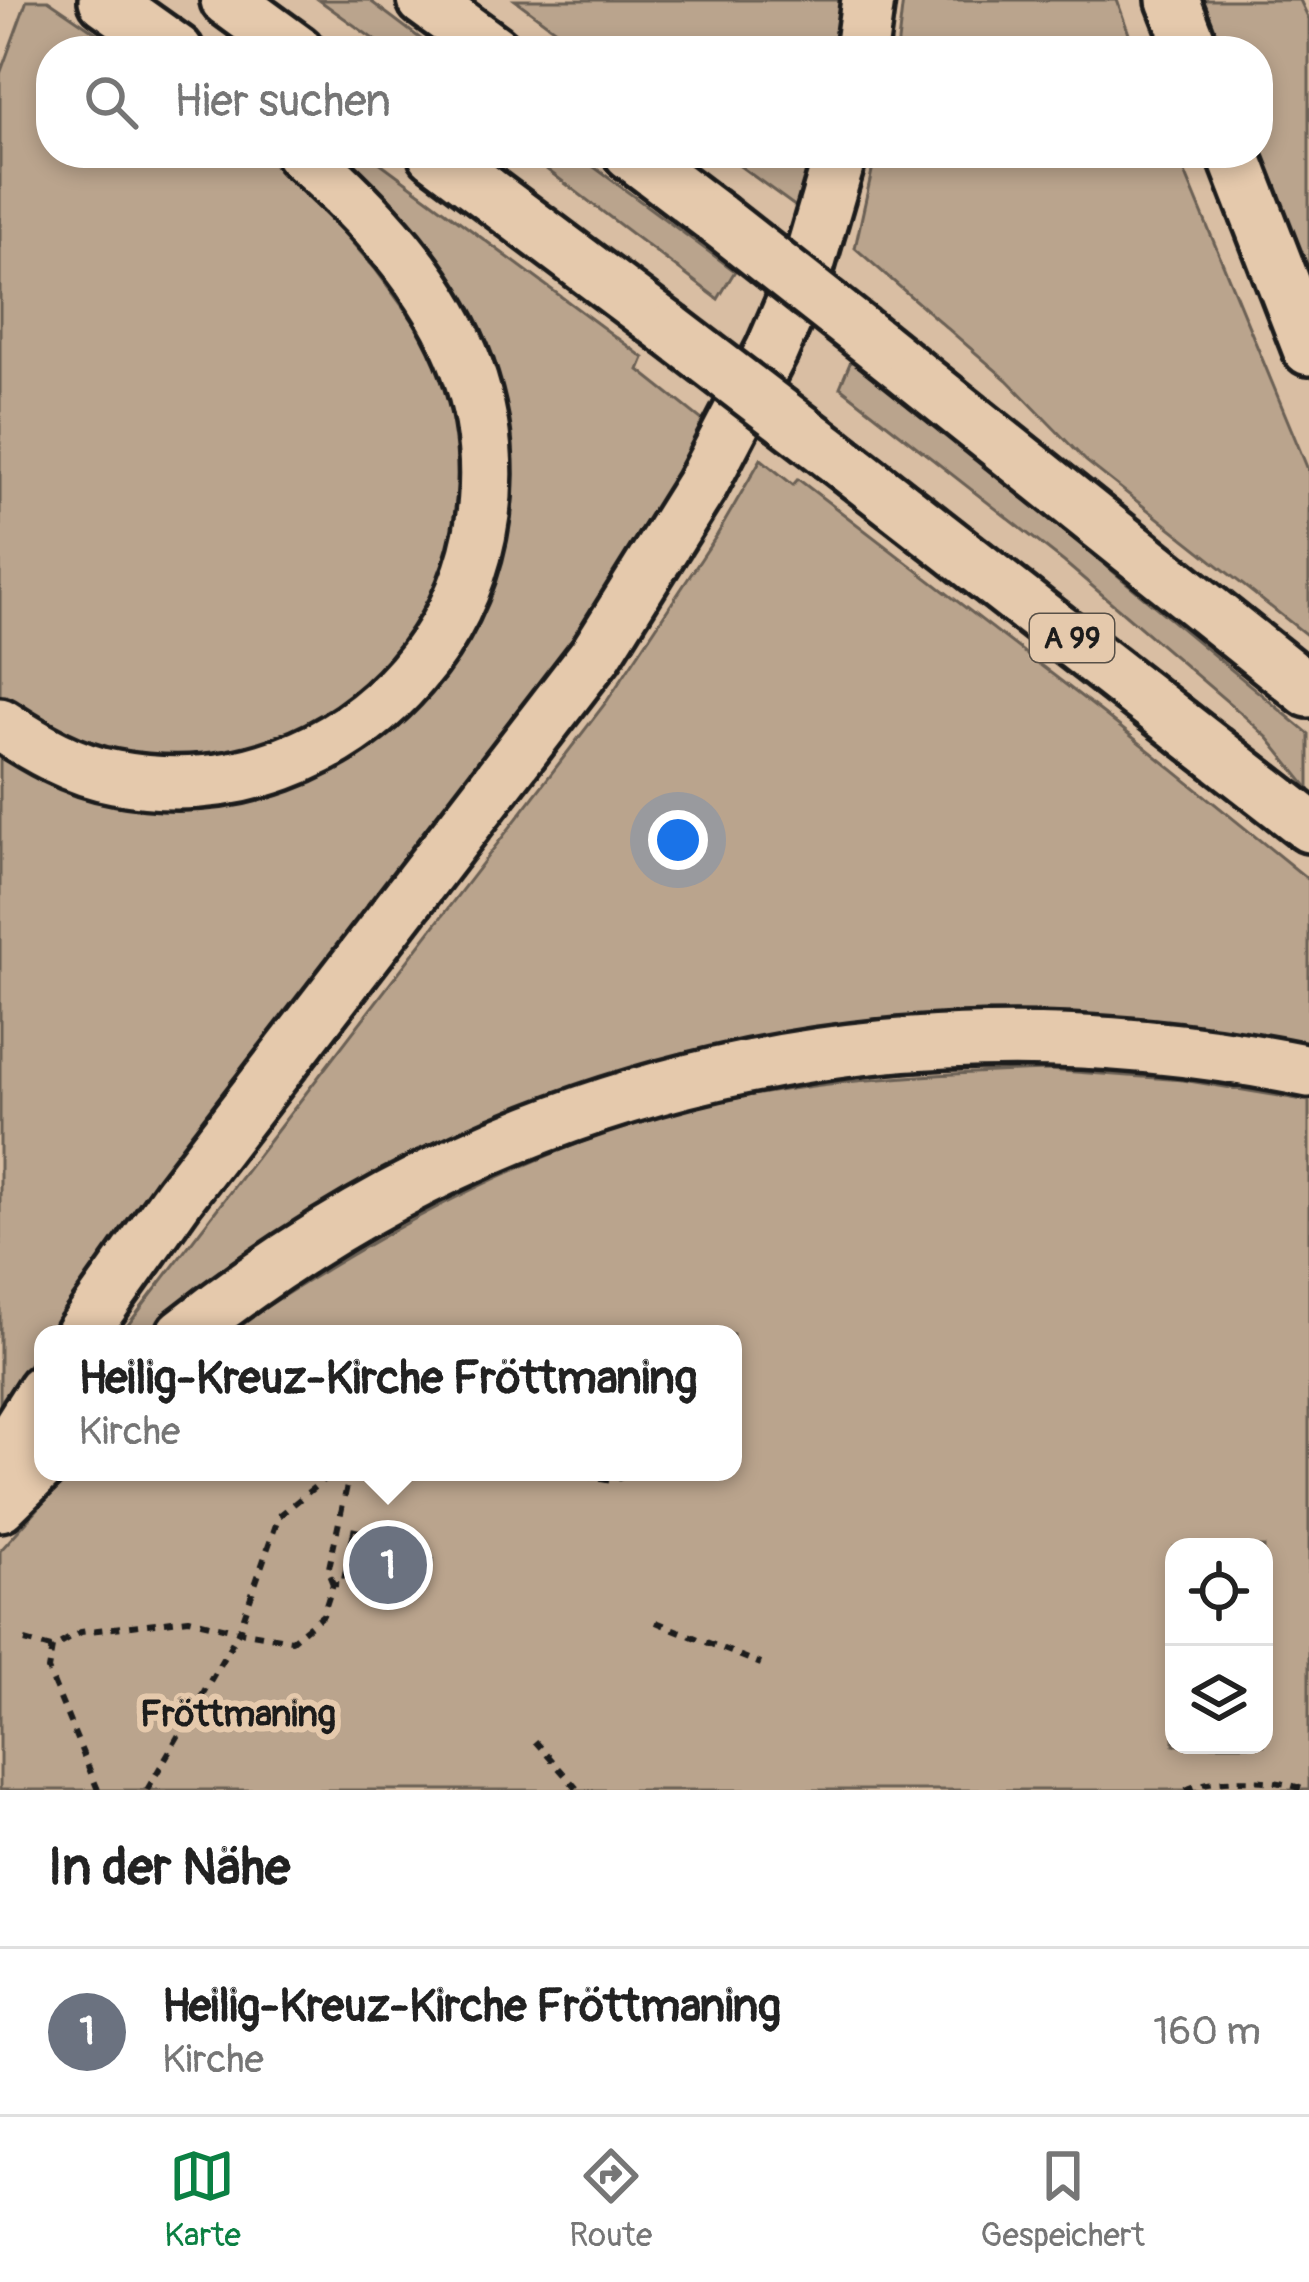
<!DOCTYPE html>
<html lang="de">
<head>
<meta charset="utf-8">
<style>
	:root { --surface:#fff; --page:#f6f6f6; --text:#222; --muted:#767676; --line:#e0e0e0; --accent:#0b8043 }
	body { margin:0; font-family:Pangolin,sans-serif; background:var(--page); color:var(--text) }
	.controls { position:absolute; right:36px; bottom:36px; display:grid; overflow:hidden; border-radius:24px; box-shadow:0 6px 18px #0003 }
	.controls button { width:108px; height:108px; display:grid; place-items:center; padding:0; border:0; border-bottom:3px solid var(--line); background:var(--surface); color:var(--text); font:60px sans-serif }
	.you { position:absolute; left:678px; top:840px; width:42px; height:42px; margin:-30px; border:9px solid #fff; border-radius:50%; background:#1a73e8; box-shadow:0 0 0 18px #1a73e833 }
	.badge { display:grid; place-items:center; width:78px; height:78px; border-radius:50%; background:var(--accent); color:#fff; font-size:39px; font-weight:700 }
	.pin { position:absolute; translate:-50% -50%; border:6px solid #fff; box-shadow:0 3px 12px #0006 }
	.popup { position:absolute; left:34px; top:1325px; width:708px; height:156px; box-sizing:border-box; display:grid; place-content:center; border-radius:24px; background:var(--surface); filter:drop-shadow(0 3px 9px #0005); font-size:39px; white-space:nowrap; color:var(--muted) }
	.popup b { font-size:45px; color:var(--text) }
	.popup::after { content:''; position:absolute; left:50%; top:100%; margin-left:-24px; border:24px solid transparent; border-top-color:var(--surface) }
	.list { margin:0; padding:0; list-style:none }
	h2 { display:flex; justify-content:space-between; align-items:center; height:156px; margin:0; padding:0 48px; font-size:51px }
	h2 small { font-size:39px; font-weight:400; color:var(--muted) }
	.list li { display:grid; grid-template-columns:78px 1fr auto; gap:36px; align-items:center; box-sizing:border-box; height:168px; padding:0 48px; border-top:3px solid var(--line) }
	.list b { display:block; font-size:45px; white-space:nowrap }
	.list p { margin:0; font-size:39px; white-space:nowrap; color:var(--muted) }
	.list em { font-size:39px; font-style:normal; color:var(--muted) }
	.icon { flex:none; width:66px; height:66px; fill:none; stroke:currentColor; stroke-width:2; stroke-linecap:round; stroke-linejoin:round }
	.map { position:relative; flex:none; width:1309px; height:1790px; overflow:hidden }
	.search { position:absolute; background:var(--surface); box-shadow:0 6px 18px #0003; left:36px; right:36px; top:36px; height:132px; display:flex; align-items:center; gap:30px; box-sizing:border-box; padding:0 42px; border-radius:48px; color:var(--muted); font-size:45px }
	.sheet { height:324px; background:var(--surface) }
	nav { display:flex; justify-content:space-around; align-items:center; box-sizing:border-box; height:168px; border-top:3px solid var(--line); background:var(--surface); font-size:33px; color:var(--muted) }
	nav a { display:grid; justify-items:center; gap:6px }
	nav .on { color:var(--accent) }
	.map>svg:first-child { display:block }
</style>
</head>
<body>
<div class="map">
<svg width="1309" height="1790" viewBox="0 0 1309 1790">
	<rect width="100%" height="100%" fill="#d9bea3"/>
	<filter id="ink" filterUnits="userSpaceOnUse"><feTurbulence type="fractalNoise" baseFrequency=".00833" numOctaves="2"/><feDisplacementMap in="SourceGraphic" scale="24" xChannelSelector="R" yChannelSelector="G"/><feConvolveMatrix kernelMatrix="1 2 1 2 8 2 1 2 1" color-interpolation-filters="sRGB"/></filter>
	<g filter="url(#ink)">
		<!-- green -->
		<g fill="#baa48d" stroke="#6b6054" stroke-width="3" fill-rule="evenodd">
			<path d="M 27,0 L 48,0 L 123,51 L 51,51 L 51,153 L 263,153 L 309,193 L 376,270 L 422,333 L 447,387 L 463,476 L 452,559 L 414,639 L 307,734 L 221,763 L 107,758 L 0,701 L 0,74 Z"/>
			<path d="M 319,0 L 369,0 L 437,51 L 390,51 Z"/>
			<path d="M 515,0 L 848,0 L 842,51 L 584,51 Z"/>
			<path d="M 903,0 L 1117,0 L 1135,51 L 897,51 Z"/>
			<path d="M 1188,0 L 1300,0 L 1309,19 L 1309,303 L 1258,153 L 1258,51 L 1207,51 Z"/>
			<path d="M 330,153 L 367,153 L 644,358 L 639,370 L 711,427 L 596,619 L 51,1334 L 43,1334 L 43,1345 L 0,1403 L 0,749 L 336,763 L 504,479 Z"/>
			<path d="M 525,153 L 575,153 L 735,271 L 718,299 Z"/>
			<path d="M 722,153 L 822,153 L 803,212 Z"/>
			<path d="M 876,153 L 1177,153 L 1309,472 L 1309,637 L 1086,461 L 1007,380 L 855,248 Z"/>
			<path d="M 853,356 L 1309,734 L 1309,789 L 1268,738 L 1242,714 L 1064,562 L 840,387 Z"/>
			<path d="M 761,459 L 793,485 L 798,479 L 1104,714 L 1309,880 L 1309,1058 L 715,1061 L 165,1334 L 121,1334 L 607,701 L 717,535 Z"/>
			<path d="M 1048,1070 L 1183,1080 L 1309,1101 L 1309,1790 L 0,1790 L 0,1551 L 71,1472 L 733,1472 L 733,1334 L 229,1334 L 250,1317 C 361,1246 473,1181 598,1136 C 741,1083 898,1075 1048,1070 ZM 1174,1547 L 1264,1547 L 1264,1745 L 1174,1745 Z"/>
		</g>
		<!-- building -->
		<path fill="#a4917e" stroke="#1c1c1c" stroke-width="3" d="M 353,1529 L 409,1541 L 407,1553 L 433,1559 L 427,1584 L 402,1580 L 400,1590 L 343,1577 Z"/>
		<g fill="none" stroke-linecap="round" stroke-linejoin="round">
			<defs>
				<g id="highway">
					<path d="M 105,0 L 177,51"/>
					<path d="M 227,0 L 297,51"/>
					<path d="M 424,0 L 494,51"/>
					<path d="M 1173,0 L 1193,51"/>
					<path d="M 861,51 L 868,0"/>
					<path d="M 434,153 L 670,330"/>
					<path d="M 630,153 L 717,219"/>
					<path d="M 1233,153 L 1309,349"/>
					<path d="M 877,345 L 1309,691"/>
					<path d="M 832,454 L 1309,826"/>
					<path d="M 0,724 C 35,747 73,770 115,777 C 353,822 548,597 467,368 C 437,283 367,211 301,153"/>
					<path d="M 81,1334 L 179,1196 L 596,654 L 701,486 L 772,350 L 807,269 L 841,153"/>
					<path d="M 183,1334 C 509,1074 902,988 1309,1071"/>
					<path d="M 0,1458 L 43,1390"/>
					<path d="M 0,1505 L 43,1463"/>
				</g>
			</defs>
			<!-- highway casing -->
			<use href="#highway" stroke="#1c1c1c" stroke-width="60"/>
			<!-- path -->
			<g stroke="#1c1c1c" stroke-width="6" stroke-dasharray="9 9" stroke-linecap="butt">
				<path d="M 565,1472 L 611,1481 L 636,1472"/>
				<path d="M 333,1584 L 328,1572 L 350,1472"/>
				<path d="M 656,1622 L 761,1664"/>
				<path d="M 25,1641 L 51,1648"/>
				<path d="M 535,1741 L 578,1790"/>
				<path d="M 98,1790 L 48,1670 L 52,1648 L 81,1632 L 189,1619 L 239,1631 L 279,1516 L 333,1472"/>
				<path d="M 147,1790 L 239,1631 L 292,1640 L 323,1615 L 333,1584 L 350,1585 L 354,1580"/>
				<path d="M 1186,1790 C 1209,1777 1280,1777 1304,1790"/>
			</g>
			<!-- highway -->
			<use href="#highway" stroke="#e5c9ac" stroke-width="51"/>
			<defs>
				<g id="highway-bridge">
					<path d="M 717,219 L 877,345"/>
					<path d="M 670,330 L 832,454"/>
				</g>
			</defs>
			<!-- highway-bridge casing -->
			<use href="#highway-bridge" stroke="#1c1c1c" stroke-width="60" stroke-linecap="butt"/>
			<!-- highway-bridge -->
			<use href="#highway-bridge" stroke="#e5c9ac" stroke-width="51"/>
		</g>
	</g>
	<g text-anchor="middle" stroke-width="12" stroke-linejoin="round" paint-order="stroke">
		<!-- shield labels -->
		<rect fill="#e5c9ac" stroke="#585047" stroke-width="3" x="1030" y="614" width="84" height="48" rx="9"/>
		<g font-size="30" font-weight="bold" fill="#1c1c1c">
			<text x="1072" y="648">A 99</text>
		</g>
		<!-- neighbourhood labels -->
		<g font-size="36" font-weight="bold" fill="#1c1c1c" stroke="#e5c9ac">
			<text x="238" y="1726">Fröttmaning</text>
		</g>
	</g>
</svg>
<div class="controls">
<button><svg class="icon" aria-label="locate" viewBox="0 0 24 24"><circle cx="12" cy="12" r="6"/><path d="M12 2v4M12 18v4M2 12h4M18 12h4"/></svg></button>
<button><svg class="icon" aria-label="layers" viewBox="0 0 24 24"><path d="M12 4l9 5-9 5-9-5zM3 14l9 5 9-5"/></svg></button>
</div>
<div class="you"></div>
<div class="pin badge" style="left:388px;top:1565px;background:#6b7280">1</div>
<div class="popup"><b>Heilig-Kreuz-Kirche Fröttmaning</b>Kirche</div>
<div class="search"><svg class="icon" aria-label="search" viewBox="0 0 24 24"><circle cx="10" cy="10" r="6"/><path d="M15 15l6 6"/></svg>Hier suchen</div>
</div>
<section class="sheet">
<h2>In der Nähe<small></small></h2>
<ul class="list">
<li><span class="badge" style="background:#6b7280">1</span><div><b>Heilig-Kreuz-Kirche Fröttmaning</b><p>Kirche</p></div><em>160 m</em></li>
</ul>
</section>
<nav>
<a class="on"><svg class="icon" aria-label="map" viewBox="0 0 24 24"><path d="M3 6l6-2 6 2 6-2v14l-6 2-6-2-6 2zM9 4v14M15 6v14"/></svg>Karte</a>
<a><svg class="icon" aria-label="directions" viewBox="0 0 24 24"><path d="M12 3l9 9-9 9-9-9zM9 14v-3h6M13 9l2 2-2 2"/></svg>Route</a>
<a><svg class="icon" aria-label="saved" viewBox="0 0 24 24"><path d="M7 4h10v16l-5-4-5 4z"/></svg>Gespeichert</a>
</nav>
</body>
</html>
